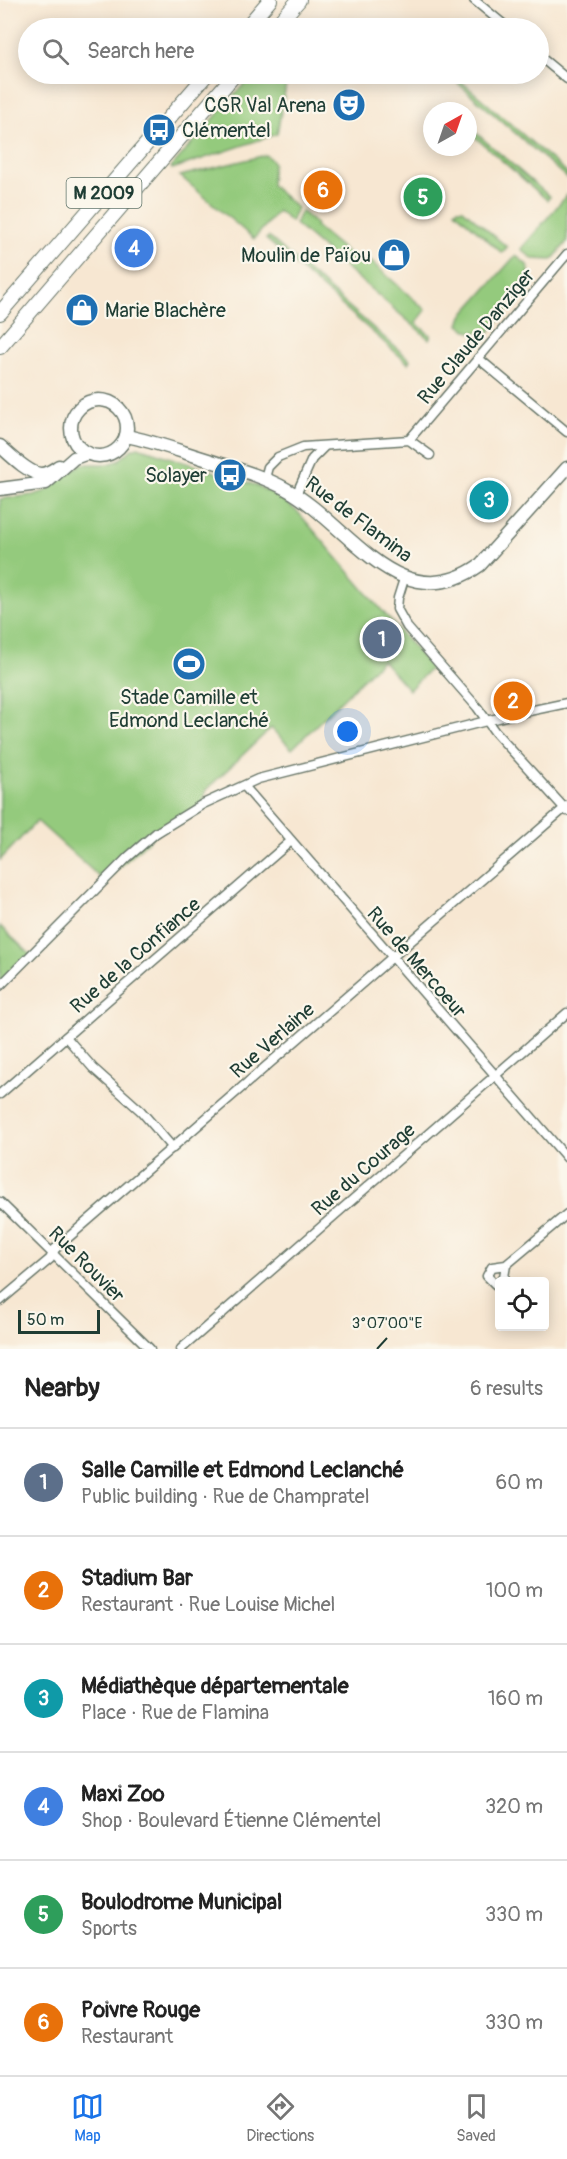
<!DOCTYPE html>
<html lang="en">
<head>
<meta charset="utf-8">
<style>
	:root { --surface:#fff; --page:#f6f6f6; --text:#222; --muted:#767676; --line:#e0e0e0; --accent:#1a73e8 }
	body { margin:0; font-family:Pangolin,sans-serif; background:var(--page); color:var(--text) }
	.controls { position:absolute; right:18px; bottom:18px; display:grid; overflow:hidden; border-radius:6px; box-shadow:0 3px 15px #0003 }
	.controls button { width:54px; height:54px; display:grid; place-items:center; padding:0; border:0; border-bottom:2px solid var(--line); background:var(--surface); color:var(--text); font:30px sans-serif }
	.compass { position:absolute; left:423px; top:102px; width:54px; height:54px; border-radius:50%; background:var(--surface); box-shadow:0 3px 15px #0003; rotate:40deg }
	.scale { position:absolute; left:18px; bottom:15px; width:82px; box-sizing:border-box; padding-left:6px; border:3px solid #1f3d34; border-top:0; font-size:16px; line-height:21px; white-space:nowrap; color:#1f3d34; -webkit-text-stroke:4px #fbf7ec; paint-order:stroke }
	.you { position:absolute; left:348px; top:732px; width:21px; height:21px; margin:-15px; border:4px solid #fff; border-radius:50%; background:#1a73e8; box-shadow:0 0 0 9px #1a73e833 }
	.badge { display:grid; place-items:center; width:39px; height:39px; border-radius:50%; background:var(--accent); color:#fff; font-size:20px; font-weight:700 }
	.pin { position:absolute; translate:-50% -50%; border:3px solid #fff; box-shadow:0 2px 6px #0006 }
	.list { margin:0; padding:0; list-style:none }
	h2 { display:flex; justify-content:space-between; align-items:center; height:78px; margin:0; padding:0 24px; font-size:26px }
	h2 small { font-size:20px; font-weight:400; color:var(--muted) }
	.list li { display:grid; grid-template-columns:39px 1fr auto; gap:18px; align-items:center; box-sizing:border-box; height:108px; padding:0 24px; border-top:2px solid var(--line) }
	.list b { display:block; font-size:22px; white-space:nowrap }
	.list p { margin:0; font-size:20px; white-space:nowrap; color:var(--muted) }
	.list em { font-size:20px; font-style:normal; color:var(--muted) }
	.icon { flex:none; width:33px; height:33px; fill:none; stroke:currentColor; stroke-width:2; stroke-linecap:round; stroke-linejoin:round }
	.map { position:relative; flex:none; width:567px; height:1349px; overflow:hidden }
	.search { position:absolute; background:var(--surface); box-shadow:0 3px 15px #0003; left:18px; right:18px; top:18px; height:66px; display:flex; align-items:center; gap:15px; box-sizing:border-box; padding:0 21px; border-radius:33px; color:var(--muted); font-size:22px }
	.sheet { height:726px; background:var(--surface) }
	nav { display:flex; justify-content:space-around; align-items:center; box-sizing:border-box; height:84px; border-top:2px solid var(--line); background:var(--surface); font-size:16px; color:var(--muted) }
	nav a { display:grid; justify-items:center; gap:3px }
	nav .on { color:var(--accent) }
	.map>svg:first-child { display:block }
</style>
</head>
<body>
<div class="map">
<svg width="567" height="1349" viewBox="0 0 567 1349">
	<rect width="100%" height="100%" fill="#fbf7ec"/>
	<filter id="ink" filterUnits="userSpaceOnUse"><feTurbulence type="fractalNoise" baseFrequency=".0167" numOctaves="2"/><feDisplacementMap in="SourceGraphic" scale="12" xChannelSelector="R" yChannelSelector="G"/><feConvolveMatrix kernelMatrix="1 2 1 2 8 2 1 2 1" color-interpolation-filters="sRGB"/></filter>
	<filter id="wash" filterUnits="userSpaceOnUse"><feTurbulence type="fractalNoise" baseFrequency=".008" numOctaves="4" result="noise"/><feDisplacementMap in="SourceGraphic" scale="24" xChannelSelector="R" yChannelSelector="G"/><feGaussianBlur stdDeviation="1.35" result="paint"/><feColorMatrix in="noise" values="0 0 0 0 0 0 0 0 0 0 0 0 0 0 0 0 0 1.4 0 .05"/><feComposite in="paint" operator="in"/></filter>
	<g filter="url(#wash)">
		<rect width="100%" height="100%" fill="#f7e7d2"/>
		<!-- green -->
		<g fill="#94ca7d" stroke="#5a8458" stroke-width="1.5">
			<path d="M 253,74 L 288,74 L 277,134 L 172,169 L 171,167 Z"/>
			<path d="M 454,75 L 567,173 L 567,178 L 452,78 Z"/>
			<path d="M 468,126 L 550,197 L 547,200 L 468,131 Z"/>
			<path d="M 266,155 L 273,162 L 271,185 L 297,208 L 291,222 L 278,211 L 254,239 L 180,176 Z"/>
			<path d="M 567,195 L 567,242 L 552,260 L 533,259 L 521,249 Z"/>
			<path d="M 457,209 L 463,209 L 507,247 L 502,253 L 455,211 Z"/>
			<path d="M 301,211 L 316,224 L 315,226 L 362,265 L 368,259 L 426,310 L 416,323 L 431,336 L 429,339 L 295,224 Z"/>
			<path d="M 269,237 L 410,360 L 408,363 L 266,239 Z"/>
			<path d="M 516,255 L 528,266 L 531,283 L 488,333 L 470,332 L 459,325 L 462,316 Z"/>
			<path d="M 138,447 L 255,485 L 274,494 L 298,512 L 431,668 L 409,690 L 382,660 L 292,749 L 271,728 L 206,790 L 203,804 L 156,834 L 104,881 L 37,821 L 0,860 L 0,499 L 33,495 L 46,491 L 81,464 L 108,464 L 118,461 L 132,449 Z"/>
			<path d="M 0,926 L 31,955 L 0,986 Z"/>
		</g>
	</g>
	<g filter="url(#ink)">
		<g fill="none" stroke-linecap="round" stroke-linejoin="round">
			<defs>
				<g id="street">
					<path d="M 474,0 L 508,28"/>
					<path d="M 538,55 L 567,79"/>
					<path d="M 478,358 L 567,432"/>
					<path d="M 409,440 L 567,254"/>
					<path d="M 265,478 L 268,467 L 278,457 L 303,447 L 409,440 L 430,455"/>
					<path d="M 296,495 L 312,459 L 324,447"/>
					<path d="M 404,579 L 398,598 L 397,609 L 407,627 L 477,707 L 495,732 L 567,811"/>
					<path d="M 245,787 L 567,1158"/>
					<path d="M 0,986 L 128,857 L 156,833 L 203,804 L 258,779 L 510,715 L 567,703"/>
					<path d="M 66,1037 L 93,1068 L 141,1111 L 173,1148"/>
					<path d="M 0,1094 L 291,841"/>
					<path d="M 0,1202 L 150,1349"/>
					<path d="M 506,1265 L 504,1277 L 495,1284 L 487,1276 L 492,1267 L 506,1265 L 567,1214"/>
					<path d="M 0,1301 L 50,1259 L 55,1249 L 567,806"/>
					<path d="M 181,1349 L 567,1013"/>
				</g>
				<g id="secondary">
					<circle cx="99" cy="428" r="28"/>
					<path d="M 126,436 C 153,441 179,451 205,459 C 233,468 261,475 286,489 C 349,523 399,622 480,565 L 567,468"/>
					<path d="M 0,446 C 9,454 29,474 41,474 C 48,474 54,469 59,466"/>
					<path d="M 0,489 L 46,483 L 74,458 L 88,453"/>
				</g>
				<g id="primary">
					<path d="M 246,28 L 270,0"/>
					<path d="M 274,28 L 299,0"/>
					<path d="M 0,313 L 207,74"/>
					<path d="M 0,347 L 235,74"/>
				</g>
			</defs>
			<!-- street casing -->
			<use href="#street" stroke="#6b786b" stroke-width="11"/>
			<!-- secondary casing -->
			<use href="#secondary" stroke="#6b786b" stroke-width="15"/>
			<!-- primary casing -->
			<use href="#primary" stroke="#6b786b" stroke-width="16"/>
			<!-- street -->
			<use href="#street" stroke="#fff" stroke-width="8"/>
			<!-- secondary -->
			<use href="#secondary" stroke="#fff" stroke-width="12"/>
			<!-- primary -->
			<use href="#primary" stroke="#fff" stroke-width="14"/>
		</g>
	</g>
	<!-- ticks -->
	<path fill="none" stroke="#1f3d34" stroke-width="2" d="M 377,1349 L 387,1338"/>
	<!-- icons -->
	<defs>
		<symbol id="theatre-disc" viewBox="-11 -11 22 22"><circle r="9.5" fill="#1f6fb2" stroke="#fbf7ec"/><path d="M-5-5.5Q0-4 5-5.5V0Q5 5 0 6Q-5 5-5 0ZM-3.3-2.5H-1v1.5H-3.3ZM1-2.5H3.3v1.5H1ZM-2.8 1Q0 5.5 2.8 1Z" fill="#fff"/></symbol>
		<symbol id="bus-disc" viewBox="-11 -11 22 22"><circle r="9.5" fill="#1f6fb2" stroke="#fbf7ec"/><path d="M-5-6H5V4H4V6H2V4H-2V6H-4V4H-5ZM-3.5-4V0h7V-4ZM-3.5 1.2v1.5H-2V1.2ZM2 1.2v1.5H3.5V1.2Z" fill="#fff"/></symbol>
		<symbol id="shop-disc" viewBox="-11 -11 22 22"><circle r="9.5" fill="#1f6fb2" stroke="#fbf7ec"/><path d="M-5-2.5h2.3a2.7 3.5 0 0 1 5.4 0H5L5.5 6h-11ZM-1.5-2.5h3a1.5 2.3 0 0 0-3 0Z" fill="#fff"/></symbol>
		<symbol id="stadium-disc" viewBox="-11 -11 22 22"><circle r="9.5" fill="#1f6fb2" stroke="#fbf7ec"/><path d="M0-5a6.5 5 0 1 0 0 10a6.5 5 0 1 0 0-10ZM-3.5-1.8h7v3.6h-7Z" fill="#fff"/></symbol>
	</defs>
	<g fill-rule="evenodd">
		<use href="#theatre-disc" x="330" y="86" width="38" height="38"/>
		<use href="#bus-disc" x="140" y="111" width="38" height="38"/>
		<use href="#shop-disc" x="375" y="236" width="38" height="38"/>
		<use href="#shop-disc" x="63" y="291" width="38" height="38"/>
		<use href="#bus-disc" x="211" y="456" width="38" height="38"/>
		<use href="#stadium-disc" x="170" y="645" width="38" height="38"/>
	</g>
	<g text-anchor="middle" stroke-width="4.5" stroke-linejoin="round" paint-order="stroke">
		<!-- shield labels -->
		<rect fill="#fbf7ec" stroke="#61756b" stroke-width="1.5" x="66.5" y="178" width="75" height="30" rx="4.5"/>
		<g font-size="18" font-weight="bold" fill="#1f3d34">
			<text x="104" y="199">M 2009</text>
		</g>
		<!-- poi labels -->
		<g font-size="20" fill="#1f3d34" stroke="#fbf7ec" text-anchor="end">
			<text x="326" y="112">CGR Val Arena</text>
			<text x="182" y="137" text-anchor="start">Clémentel</text>
			<text x="371" y="262">Moulin de Païou</text>
			<text x="105" y="317" text-anchor="start">Marie Blachère</text>
			<text x="207" y="482">Solayer</text>
			<text x="189" y="704" text-anchor="middle">Stade Camille et<tspan x="189" dy="23">Edmond Leclanché</tspan></text>
		</g>
		<!-- street labels -->
		<g font-size="20" fill="#1f3d34" stroke="#fbf7ec">
			<text transform="translate(476 336) rotate(-50)" y="7">Rue Claude Danziger</text>
			<text transform="translate(359 519) rotate(37)" y="7">Rue de Flamina</text>
			<text transform="translate(135 955) rotate(-41)" y="7">Rue de la Confiance</text>
			<text transform="translate(417 962) rotate(49)" y="7">Rue de Mercoeur</text>
			<text transform="translate(272 1040) rotate(-41)" y="7">Rue Verlaine</text>
			<text transform="translate(363 1169) rotate(-41)" y="7">Rue du Courage</text>
			<text transform="translate(87 1264) rotate(45)" y="7">Rue Rouvier</text>
		</g>
	</g>
	<g font-size="15" text-anchor="middle" fill="#1f3d34" stroke="#fbf7ec" stroke-width="4.5" stroke-linejoin="round" paint-order="stroke">
		<text x="387" y="1328">3°07'00"E</text>
	</g>
</svg>
<div class="controls">
<button><svg class="icon" aria-label="locate" viewBox="0 0 24 24"><circle cx="12" cy="12" r="6"/><path d="M12 2v4M12 18v4M2 12h4M18 12h4"/></svg></button>
</div>
<svg class="compass" viewBox="-18 -18 36 36"><path d="M0-13l5 13h-10z" fill="#e53935"/><path d="M0 13l5-13h-10z" fill="#767676"/></svg>
<div class="scale">50 m</div>
<div class="you"></div>
<div class="pin badge" style="left:382px;top:639px;background:#5c6f8a">1</div>
<div class="pin badge" style="left:513px;top:701px;background:#e8710a">2</div>
<div class="pin badge" style="left:489px;top:500px;background:#0f9aa8">3</div>
<div class="pin badge" style="left:134px;top:248px;background:#3f7fe0">4</div>
<div class="pin badge" style="left:423px;top:197px;background:#2e9e5b">5</div>
<div class="pin badge" style="left:323px;top:190px;background:#e8710a">6</div>
<div class="search"><svg class="icon" aria-label="search" viewBox="0 0 24 24"><circle cx="10" cy="10" r="6"/><path d="M15 15l6 6"/></svg>Search here</div>
</div>
<section class="sheet">
<h2>Nearby<small>6 results</small></h2>
<ul class="list">
<li><span class="badge" style="background:#5c6f8a">1</span><div><b>Salle Camille et Edmond Leclanché</b><p>Public building · Rue de Champratel</p></div><em>60 m</em></li>
<li><span class="badge" style="background:#e8710a">2</span><div><b>Stadium Bar</b><p>Restaurant · Rue Louise Michel</p></div><em>100 m</em></li>
<li><span class="badge" style="background:#0f9aa8">3</span><div><b>Médiathèque départementale</b><p>Place · Rue de Flamina</p></div><em>160 m</em></li>
<li><span class="badge" style="background:#3f7fe0">4</span><div><b>Maxi Zoo</b><p>Shop · Boulevard Étienne Clémentel</p></div><em>320 m</em></li>
<li><span class="badge" style="background:#2e9e5b">5</span><div><b>Boulodrome Municipal</b><p>Sports</p></div><em>330 m</em></li>
<li><span class="badge" style="background:#e8710a">6</span><div><b>Poivre Rouge</b><p>Restaurant</p></div><em>330 m</em></li>
</ul>
</section>
<nav>
<a class="on"><svg class="icon" aria-label="map" viewBox="0 0 24 24"><path d="M3 6l6-2 6 2 6-2v14l-6 2-6-2-6 2zM9 4v14M15 6v14"/></svg>Map</a>
<a><svg class="icon" aria-label="directions" viewBox="0 0 24 24"><path d="M12 3l9 9-9 9-9-9zM9 14v-3h6M13 9l2 2-2 2"/></svg>Directions</a>
<a><svg class="icon" aria-label="saved" viewBox="0 0 24 24"><path d="M7 4h10v16l-5-4-5 4z"/></svg>Saved</a>
</nav>
</body>
</html>
